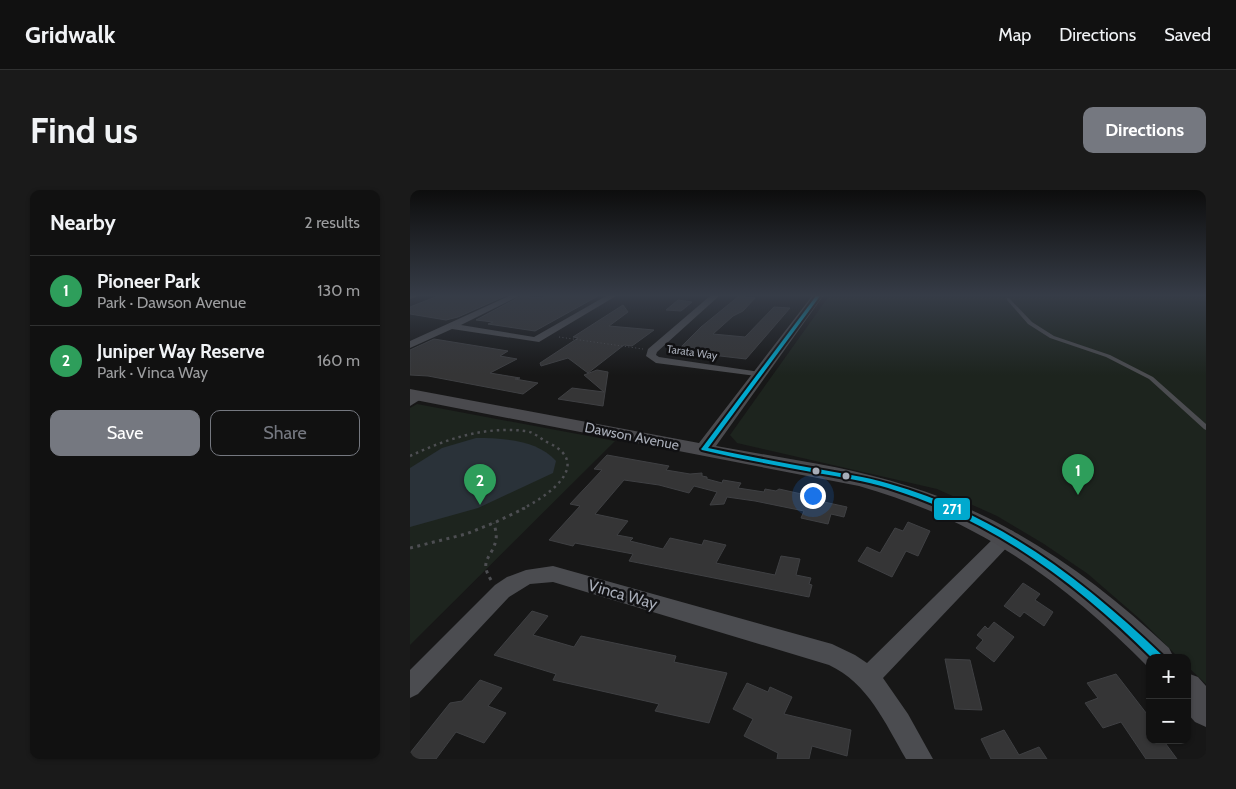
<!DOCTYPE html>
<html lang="en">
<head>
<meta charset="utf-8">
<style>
	:root { --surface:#111; --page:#1a1a1a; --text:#f1f3f6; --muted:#9c9d9f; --line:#303131; --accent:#757880 }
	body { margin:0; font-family:Cabin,sans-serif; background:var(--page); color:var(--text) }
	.controls { position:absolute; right:15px; bottom:15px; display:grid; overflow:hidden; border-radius:10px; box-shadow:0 1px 4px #0004 }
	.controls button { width:45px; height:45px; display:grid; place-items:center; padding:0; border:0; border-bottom:1px solid var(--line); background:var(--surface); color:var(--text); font:25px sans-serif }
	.you { position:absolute; left:402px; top:305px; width:18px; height:18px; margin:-12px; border:4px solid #fff; border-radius:50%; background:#1a73e8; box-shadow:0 0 0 8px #1a73e833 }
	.badge { display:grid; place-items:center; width:32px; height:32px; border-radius:50%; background:var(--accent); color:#fff; font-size:16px; font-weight:700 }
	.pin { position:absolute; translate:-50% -41px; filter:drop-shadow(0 1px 2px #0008) }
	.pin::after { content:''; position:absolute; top:26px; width:18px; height:15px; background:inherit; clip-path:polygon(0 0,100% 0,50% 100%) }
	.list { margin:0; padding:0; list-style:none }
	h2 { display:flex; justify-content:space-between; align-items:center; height:65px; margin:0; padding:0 20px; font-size:21px }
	h2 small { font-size:16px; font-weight:400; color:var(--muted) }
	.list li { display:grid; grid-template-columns:32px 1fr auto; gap:15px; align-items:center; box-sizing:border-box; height:70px; padding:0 20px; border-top:1px solid var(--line) }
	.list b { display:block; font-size:19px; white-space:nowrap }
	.list p { margin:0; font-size:16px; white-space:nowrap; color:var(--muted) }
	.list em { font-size:16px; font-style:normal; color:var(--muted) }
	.actions { display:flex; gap:10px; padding:15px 20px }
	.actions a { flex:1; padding:11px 0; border:1px solid var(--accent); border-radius:10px; text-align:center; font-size:18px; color:var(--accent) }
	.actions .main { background:var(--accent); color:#fff }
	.map { position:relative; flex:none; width:796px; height:569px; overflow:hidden; border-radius:10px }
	header { display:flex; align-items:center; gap:30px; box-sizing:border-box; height:70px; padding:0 25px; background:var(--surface); border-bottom:1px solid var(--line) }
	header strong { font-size:24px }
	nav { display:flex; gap:28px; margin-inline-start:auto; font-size:18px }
	.intro { display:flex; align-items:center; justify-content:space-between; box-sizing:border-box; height:120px; padding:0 30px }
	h1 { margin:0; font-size:35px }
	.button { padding:12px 22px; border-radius:10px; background:var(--accent); color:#fff; font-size:18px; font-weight:700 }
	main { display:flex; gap:30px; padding:0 30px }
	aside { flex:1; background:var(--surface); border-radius:10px; box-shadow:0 1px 4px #0004 }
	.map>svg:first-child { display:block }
</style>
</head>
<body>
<header>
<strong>Gridwalk</strong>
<nav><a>Map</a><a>Directions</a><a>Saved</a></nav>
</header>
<div class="intro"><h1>Find us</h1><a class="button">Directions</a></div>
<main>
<aside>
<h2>Nearby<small>2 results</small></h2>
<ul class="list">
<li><span class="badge" style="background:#2e9e5b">1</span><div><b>Pioneer Park</b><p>Park · Dawson Avenue</p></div><em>130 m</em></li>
<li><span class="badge" style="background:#2e9e5b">2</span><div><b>Juniper Way Reserve</b><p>Park · Vinca Way</p></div><em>160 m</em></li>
</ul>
<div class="actions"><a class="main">Save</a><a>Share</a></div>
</aside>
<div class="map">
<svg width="796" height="569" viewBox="0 0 796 569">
	<rect width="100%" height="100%" fill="#171717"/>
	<!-- green -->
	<g fill="#1d241e">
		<path d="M 419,106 L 796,106 L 796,494 L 777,476 L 777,468 L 769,468 L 731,430 L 678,384 L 634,354 L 587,326 L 527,299 L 327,253 L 320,245 Z"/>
		<path d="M 7,214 L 205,251 L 0,455 L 0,218 Z"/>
	</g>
	<!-- water -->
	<path fill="#2a3239" d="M 66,248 C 93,248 128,250 146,271 L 143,283 L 68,318 L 0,337 L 0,278 L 32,258 Z"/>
	<!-- building -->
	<g fill="#353536" stroke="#3f4043">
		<path d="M 28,106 L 95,106 L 48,127 L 36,130 L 0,124 L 0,117 Z"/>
		<path d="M 111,106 L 132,108 L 136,106 L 188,106 L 125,141 L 78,134 L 83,132 L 66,130 Z"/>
		<path d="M 329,106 L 345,108 L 333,121 L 323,126 L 303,144 L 335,147 L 364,117 L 380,118 L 336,169 L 267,161 L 291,137 Z"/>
		<path d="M 268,110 L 282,112 L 271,121 L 256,120 Z"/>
		<path d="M 213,115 L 218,122 L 199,136 L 244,140 L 222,156 L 214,155 L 178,183 L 158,168 L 131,176 L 130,173 L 168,148 L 163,147 Z"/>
		<path d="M 24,149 L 98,161 L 90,166 L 107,169 L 80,183 L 110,188 L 105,189 L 128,193 L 113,204 L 18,186 L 0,185 L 0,160 Z"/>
		<path d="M 187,180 L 198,182 L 193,216 L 148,209 L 162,198 L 194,202 L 174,185 Z"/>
		<path d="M 197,265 L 259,276 L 256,280 L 280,284 L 292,283 L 292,286 L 297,287 L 297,289 L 312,293 L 313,290 L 331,293 L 328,298 L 354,302 L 355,299 L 366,301 L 369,299 L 414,309 L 414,312 L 437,317 L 434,327 L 421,324 L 418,334 L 391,328 L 394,321 L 345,311 L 317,307 L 314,314 L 300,315 L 307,302 L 284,296 L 279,303 L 249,295 L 214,290 L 185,324 L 218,331 L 207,345 L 223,348 L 220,351 L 253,359 L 260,348 L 292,355 L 294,350 L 316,355 L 306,373 L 365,385 L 371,366 L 390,369 L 386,385 L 401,388 L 399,394 L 402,395 L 399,407 L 219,371 L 223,364 L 165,353 L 163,356 L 139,350 L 170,316 L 160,314 L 192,280 L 184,279 Z"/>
		<path d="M 498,332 L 520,341 L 508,366 L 496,361 L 482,387 L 448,371 L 457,357 L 470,363 L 485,338 L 493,341 Z"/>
		<path d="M 613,393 L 630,404 L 625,410 L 643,422 L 634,436 L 614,422 L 610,427 L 594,416 Z"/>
		<path d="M 122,421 L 138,426 L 123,445 L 164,457 L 171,446 L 266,466 L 264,472 L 317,483 L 299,533 L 245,521 L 249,514 L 143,490 L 146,484 L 84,465 Z"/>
		<path d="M 584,432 L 604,447 L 584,472 L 566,458 L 573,450 L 567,445 L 575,436 L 578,439 Z"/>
		<path d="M 535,469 L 560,470 L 572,520 L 545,519 Z"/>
		<path d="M 706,484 L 740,528 L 740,550 L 753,550 L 767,569 L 736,569 L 711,532 L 693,538 L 675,513 L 688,508 L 677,493 Z"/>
		<path d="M 70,490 L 92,498 L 78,516 L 96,523 L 74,553 L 46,542 L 26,569 L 0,569 L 0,563 L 40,513 L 52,511 Z"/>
		<path d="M 337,493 L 358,502 L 360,497 L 382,507 L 374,524 L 441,540 L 437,566 L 402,556 L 399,569 L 367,569 L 368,563 L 334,546 L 343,529 L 323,519 Z"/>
		<path d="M 594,540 L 609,565 L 629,557 L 637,569 L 581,569 L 571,549 Z"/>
	</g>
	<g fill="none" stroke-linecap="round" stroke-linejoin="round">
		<!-- path-far2 -->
		<path stroke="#4d4e52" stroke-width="1" stroke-dasharray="1 2.5" stroke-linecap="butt" d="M 149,147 L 233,159"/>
		<!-- path-far1 -->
		<path stroke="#4d4e52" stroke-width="2.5" stroke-dasharray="2.5 4" stroke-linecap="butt" d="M 0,266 C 36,249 75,236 115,241 C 125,242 130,249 139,253 C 184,275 136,307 112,319"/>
		<!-- path -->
		<g stroke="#4d4e52" stroke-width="3" stroke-dasharray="3 4.5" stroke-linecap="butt">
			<path d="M 0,358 L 56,344 L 86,332 L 115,318"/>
			<path d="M 81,390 C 68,369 83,368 86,349 C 87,344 85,338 84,333"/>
		</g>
		<!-- lane -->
		<path fill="#4b4c50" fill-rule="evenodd" d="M 597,108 L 599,108 L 622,132 L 644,146 L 700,165 L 743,187 L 796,234 L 796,240 L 794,239 L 739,189 L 696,167 L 640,148 L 618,134 L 597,110 Z"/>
		<!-- street -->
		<g fill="#4b4c50" fill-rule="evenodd">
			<path d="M 0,106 L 8,106 L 0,109 Z"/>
			<path d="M 99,106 L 109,106 L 51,135 L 124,147 L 196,106 L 206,106 L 129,152 L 42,139 L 0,158 L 0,151 Z"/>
			<path d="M 300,106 L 309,106 L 247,162 L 246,165 L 249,167 L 350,182 L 356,185 L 354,187 L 246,173 L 236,166 L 238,159 Z"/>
			<path d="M 10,202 L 14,203 L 16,206 L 0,216 L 0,207 Z"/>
			<path d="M 597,339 L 603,341 L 606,346 L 603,351 L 473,488 L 498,524 L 523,569 L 496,569 C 475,533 458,493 419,475 L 143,392 L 120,394 L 99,407 L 8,504 L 0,508 L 0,480 L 85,395 L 97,387 L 116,380 L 143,376 L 422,454 L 445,465 L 457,473 L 591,341 Z"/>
		</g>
		<!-- secondary -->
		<g fill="#4a4a4e" fill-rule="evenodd">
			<path d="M 402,106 L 413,106 L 306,256 C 370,268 436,276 498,296 C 599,327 683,387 759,458 L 764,468 L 740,468 L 739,478 C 652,390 569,330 449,296 L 0,209 L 0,199 L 289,253 Z"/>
			<path d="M 777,483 L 788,487 L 796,496 L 796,537 L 785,532 L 777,523 Z"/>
		</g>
		<defs>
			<path id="bus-1" d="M 406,106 L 410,106 L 298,258 C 333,265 367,272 402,278 C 428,283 454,286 480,294 C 587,324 672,389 752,465 L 753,468 L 742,468 C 665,392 583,330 478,298 C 455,291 431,287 407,283 C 369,276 330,269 292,260 L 291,259 L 292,258 Z"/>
		</defs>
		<!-- bus-1 casing -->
		<use href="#bus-1" stroke="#111113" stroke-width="4"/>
		<!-- bus-1 -->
		<use href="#bus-1" fill="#00a9ce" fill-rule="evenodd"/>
	</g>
	<!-- sky -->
	<linearGradient id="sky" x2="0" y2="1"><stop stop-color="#0d0d0d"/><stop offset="0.57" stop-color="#363c47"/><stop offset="1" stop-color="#363c47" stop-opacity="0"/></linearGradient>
	<rect width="796" height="185" fill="url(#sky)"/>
	<!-- markers -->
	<g fill="#a8adb8" stroke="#111113" stroke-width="2">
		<circle cx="406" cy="281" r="4.5"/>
		<circle cx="436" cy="286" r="4.5"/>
	</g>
	<g text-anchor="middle" stroke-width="5" stroke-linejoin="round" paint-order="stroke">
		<!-- far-street labels -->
		<g font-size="11" fill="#a8adb8" stroke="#111113">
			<text transform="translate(282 162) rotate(8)" y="4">Tarata Way</text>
		</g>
		<!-- street labels -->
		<g font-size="14" fill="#a8adb8" stroke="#111113">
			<text transform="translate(222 246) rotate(11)" y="5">Dawson Avenue</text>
		</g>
		<!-- near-street labels -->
		<g font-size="16" fill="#a8adb8" stroke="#111113">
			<text transform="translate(213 404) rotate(16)" y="6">Vinca Way</text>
		</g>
	</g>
	<rect stroke="#111113" stroke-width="2" x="523" y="307" width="38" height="24" rx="5" fill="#00a9ce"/>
	<g font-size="14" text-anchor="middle" font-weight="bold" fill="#fff">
		<text x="542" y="324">271</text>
	</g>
</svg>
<div class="controls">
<button>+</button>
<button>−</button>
</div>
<div class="you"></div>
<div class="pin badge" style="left:668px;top:305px;background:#2e9e5b">1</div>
<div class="pin badge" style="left:70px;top:315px;background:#2e9e5b">2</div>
</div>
</main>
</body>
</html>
